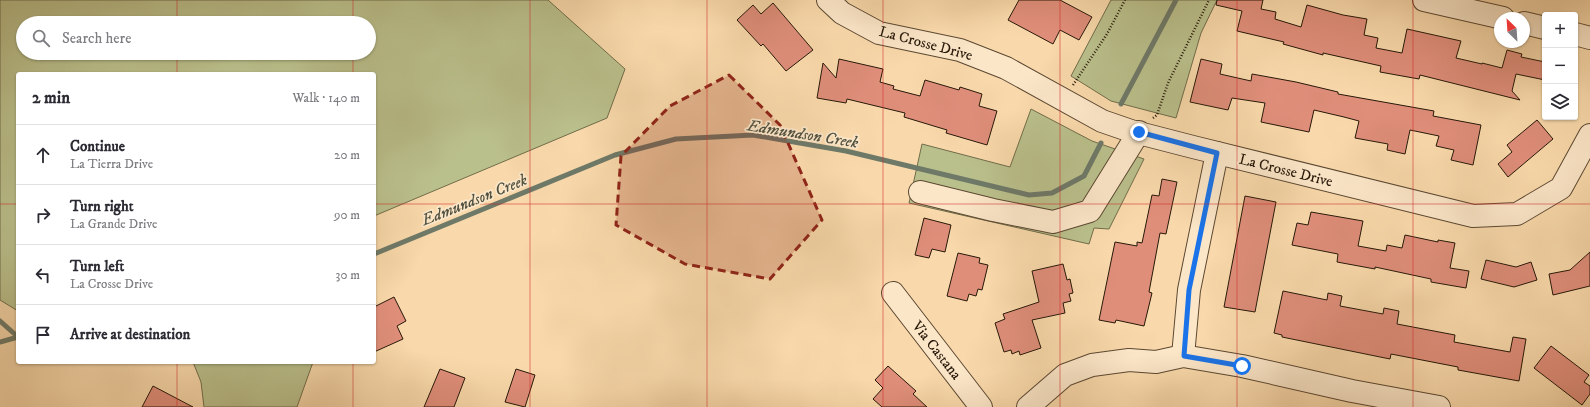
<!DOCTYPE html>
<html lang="en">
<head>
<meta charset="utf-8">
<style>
	:root { --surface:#fff; --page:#f7f7f7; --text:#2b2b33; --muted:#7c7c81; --line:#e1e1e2 }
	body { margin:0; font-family:"IM FELL DW Pica",serif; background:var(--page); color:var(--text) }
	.controls { position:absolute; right:12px; top:12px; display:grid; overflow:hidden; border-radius:4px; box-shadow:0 1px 3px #0004 }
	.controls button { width:36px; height:36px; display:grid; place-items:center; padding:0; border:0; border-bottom:1px solid var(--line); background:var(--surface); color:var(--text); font:20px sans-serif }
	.compass { position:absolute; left:1494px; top:12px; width:36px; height:36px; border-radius:50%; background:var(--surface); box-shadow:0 1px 3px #0004; rotate:335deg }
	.stop { position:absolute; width:12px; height:12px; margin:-9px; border:3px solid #1a73e8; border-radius:50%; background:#fff }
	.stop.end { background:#1a73e8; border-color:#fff; box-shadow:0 1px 4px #0008 }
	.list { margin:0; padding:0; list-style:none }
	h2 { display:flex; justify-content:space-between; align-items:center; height:52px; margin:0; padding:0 16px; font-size:17px }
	h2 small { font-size:13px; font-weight:400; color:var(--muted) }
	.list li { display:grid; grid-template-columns:26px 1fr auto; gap:12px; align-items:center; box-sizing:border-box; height:60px; padding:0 16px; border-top:1px solid var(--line) }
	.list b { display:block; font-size:15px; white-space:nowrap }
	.list p { margin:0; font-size:13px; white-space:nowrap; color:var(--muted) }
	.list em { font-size:13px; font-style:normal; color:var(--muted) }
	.icon { flex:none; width:22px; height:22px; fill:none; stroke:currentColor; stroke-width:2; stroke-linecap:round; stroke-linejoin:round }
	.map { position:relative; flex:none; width:1590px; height:407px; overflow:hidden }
	.search { position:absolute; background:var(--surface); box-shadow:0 1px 3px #0004; left:16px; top:16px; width:360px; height:44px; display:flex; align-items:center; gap:10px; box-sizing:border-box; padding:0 14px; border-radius:22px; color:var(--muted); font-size:15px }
	.panel { position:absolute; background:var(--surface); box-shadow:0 1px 3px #0004; left:16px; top:72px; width:360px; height:292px; border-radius:4px }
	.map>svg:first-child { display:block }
</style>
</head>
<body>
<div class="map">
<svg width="1590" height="407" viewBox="0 0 1590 407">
	<rect width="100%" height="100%" fill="#f9d9ab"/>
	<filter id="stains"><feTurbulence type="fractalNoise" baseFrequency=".005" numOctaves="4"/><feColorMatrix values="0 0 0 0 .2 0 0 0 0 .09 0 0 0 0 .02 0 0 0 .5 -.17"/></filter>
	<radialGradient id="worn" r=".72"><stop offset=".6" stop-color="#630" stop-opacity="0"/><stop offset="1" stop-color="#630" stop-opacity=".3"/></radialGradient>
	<!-- green -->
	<g fill="#bac08c" stroke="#706c4a" fill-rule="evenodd">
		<path d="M 0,0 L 548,0 L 625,69 L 607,118 L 374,216 L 374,74 L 18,74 L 18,311 L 0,300 ZM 23,23 L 369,23 L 369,53 L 23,53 Z"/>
		<path d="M 1111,0 L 1217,0 L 1201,33 L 1176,118 L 1111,101 L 1071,76 Z"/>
		<path d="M 1031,109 L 1092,141 L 1144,159 L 1109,229 L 1094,228 L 1089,244 L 909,203 L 922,144 L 1010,167 Z"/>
		<path d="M 193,362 L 313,362 L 297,407 L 204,407 L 201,382 Z"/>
	</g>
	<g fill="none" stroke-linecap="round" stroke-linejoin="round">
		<!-- stream -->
		<g stroke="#6e7968" stroke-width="5">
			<path d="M 1121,104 L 1176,0"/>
			<path d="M 374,254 L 615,155 L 676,139 L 753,135 L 846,151 L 1029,195 L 1052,193 L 1084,176 L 1101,143"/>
			<path d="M 0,321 L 18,337"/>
			<path d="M 0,342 L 18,337"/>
		</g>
	</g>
	<!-- building -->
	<g fill="#df8e7a" stroke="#271809">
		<path d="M 1019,0 L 1060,0 L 1092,17 L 1079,40 L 1060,30 L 1053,44 L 1008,20 Z"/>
		<path d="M 1217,0 L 1263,0 L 1261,9 L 1276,12 L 1275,19 L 1301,27 L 1307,5 L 1343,15 L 1367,19 L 1364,35 L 1378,38 L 1376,48 L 1402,53 L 1407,29 L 1461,41 L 1456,58 L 1482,64 L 1482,63 L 1502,68 L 1507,50 L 1522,54 L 1521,57 L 1545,62 L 1545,80 L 1516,74 L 1512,91 L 1520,100 L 1420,75 L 1419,79 L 1380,72 L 1381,66 L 1323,53 L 1323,55 L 1283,44 L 1284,42 L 1237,31 L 1242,11 L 1216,5 Z"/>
		<path d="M 773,3 L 813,50 L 786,71 L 763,44 L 761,46 L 737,20 L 753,5 L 761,14 Z"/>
		<path d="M 839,59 L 883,69 L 880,82 L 894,86 L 893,89 L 920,96 L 925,80 L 959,90 L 960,87 L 982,94 L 979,106 L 997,111 L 987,145 L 946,133 L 947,130 L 904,117 L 905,113 L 847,99 L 846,103 L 817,98 L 823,63 L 836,78 Z"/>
		<path d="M 1201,59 L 1222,64 L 1220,74 L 1251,81 L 1252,74 L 1296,82 L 1338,92 L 1338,94 L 1434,111 L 1433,116 L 1481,125 L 1473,165 L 1451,160 L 1454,150 L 1436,146 L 1439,136 L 1410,130 L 1405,154 L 1387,150 L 1388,144 L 1355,138 L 1359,121 L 1344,117 L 1314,110 L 1309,132 L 1261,122 L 1265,103 L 1232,98 L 1228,110 L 1190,102 Z"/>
		<path d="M 1537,120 L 1553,139 L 1508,177 L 1498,164 L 1512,152 L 1507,145 Z"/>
		<path d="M 1162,179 L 1177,182 L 1166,234 L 1160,233 L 1149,292 L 1152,293 L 1144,326 L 1116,320 L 1115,323 L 1099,320 L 1115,242 L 1137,246 L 1137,242 L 1142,243 L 1152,195 L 1159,196 Z"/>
		<path d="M 1245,196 L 1276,202 L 1255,312 L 1224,307 Z"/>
		<path d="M 1311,212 L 1363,221 L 1358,246 L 1386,251 L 1387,245 L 1402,248 L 1405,235 L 1438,242 L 1438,240 L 1455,243 L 1450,268 L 1469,271 L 1466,288 L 1431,282 L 1431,279 L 1375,267 L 1375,269 L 1337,262 L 1338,254 L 1292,245 L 1297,223 L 1308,225 Z"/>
		<path d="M 924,218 L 951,225 L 945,252 L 932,249 L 929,258 L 915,255 Z"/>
		<path d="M 1590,252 L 1590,286 L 1553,295 L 1549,274 L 1570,270 Z"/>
		<path d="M 958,253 L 980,258 L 979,263 L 988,265 L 982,290 L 978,289 L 976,296 L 969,294 L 967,301 L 947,296 Z"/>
		<path d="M 1486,260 L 1516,267 L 1531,262 L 1537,280 L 1514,287 L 1481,279 Z"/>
		<path d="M 1063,264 L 1067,280 L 1070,279 L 1073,293 L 1069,294 L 1071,301 L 1063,303 L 1065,313 L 1032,320 L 1041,348 L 1020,355 L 1019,351 L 1012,354 L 1011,350 L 1004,352 L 995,323 L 1005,319 L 1003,314 L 1039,302 L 1032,271 Z"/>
		<path d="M 1283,291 L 1327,300 L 1328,293 L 1342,296 L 1340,306 L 1383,314 L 1384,308 L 1399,311 L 1397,324 L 1455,335 L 1454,342 L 1510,352 L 1513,337 L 1526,339 L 1519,381 L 1458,370 L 1458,367 L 1391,354 L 1390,359 L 1282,337 L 1282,335 L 1274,333 Z"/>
		<path d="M 394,297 L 406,321 L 397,326 L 403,339 L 374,352 L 374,307 Z"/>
		<path d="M 1551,346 L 1589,375 L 1584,382 L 1590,386 L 1590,394 L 1582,405 L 1534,368 Z"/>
		<path d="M 888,366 L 916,391 L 913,394 L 927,407 L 882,407 L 873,399 L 883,388 L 875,380 Z"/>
		<path d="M 440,369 L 465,378 L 454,407 L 424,407 Z"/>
		<path d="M 516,369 L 535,375 L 525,407 L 505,402 Z"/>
		<path d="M 153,386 L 193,407 L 142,407 Z"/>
	</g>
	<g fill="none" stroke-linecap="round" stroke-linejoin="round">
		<defs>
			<g id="minor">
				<path d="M 828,0 L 842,13 L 879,33 L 960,50 L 1006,68 L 1102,121 L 1131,131 L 1193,147 L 1473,216 L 1517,214 L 1561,188 L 1590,135"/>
				<path d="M 1424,0 L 1503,18"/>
				<path d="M 1524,23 L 1545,28"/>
				<path d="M 1575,34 L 1590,38"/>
				<path d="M 920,192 L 993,210 L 1053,222 L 1090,211 L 1139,132"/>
				<path d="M 893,293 L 981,407"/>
				<path d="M 1183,356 L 1189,290 L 1217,153"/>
				<path d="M 1028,407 L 1065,375 L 1092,365 L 1129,360 L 1156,362 L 1183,356 L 1242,366 L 1352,391 L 1439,407"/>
			</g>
		</defs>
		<!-- minor casing -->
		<use href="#minor" stroke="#5c4832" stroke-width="24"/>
		<!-- path -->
		<g stroke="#271809" stroke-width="2.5" stroke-dasharray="1 2" stroke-linecap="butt">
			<path d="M 1073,85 L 1107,34 L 1125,0"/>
			<path d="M 1153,118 L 1157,115 L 1168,83 L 1209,0"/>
		</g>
		<!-- minor -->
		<use href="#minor" stroke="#fbe6c8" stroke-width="22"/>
	</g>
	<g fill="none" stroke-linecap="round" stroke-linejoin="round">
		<!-- route -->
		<path stroke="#1a73e8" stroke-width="5" d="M 1139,132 L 1217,153 L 1189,290 L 1184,356 L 1242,366"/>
	</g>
	<!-- marked area -->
	<path fill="#8f2418" fill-opacity="0.2" stroke="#8f2418" stroke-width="3" stroke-dasharray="8 5" stroke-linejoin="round" d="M 729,75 L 780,125 L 822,220 L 770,279 L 685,264 L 616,225 L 621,156 L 670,106 Z"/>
	<!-- grid -->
	<path fill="none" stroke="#d62828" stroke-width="1" stroke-opacity="0.55" d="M 177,0 L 177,23M 353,0 L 353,23M 530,0 L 530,407M 707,0 L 707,407M 883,0 L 883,407M 1060,0 L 1060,407M 1237,0 L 1237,407M 1413,0 L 1413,407M 177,53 L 177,74M 353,53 L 353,74M 0,204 L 18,204M 374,204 L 1590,204M 177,362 L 177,407M 353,362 L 353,407"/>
	<g text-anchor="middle" stroke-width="3.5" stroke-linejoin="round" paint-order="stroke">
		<!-- street labels -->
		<g font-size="15" fill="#271809" stroke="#fbe6c8">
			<text transform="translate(926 43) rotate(15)" y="5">La Crosse Drive</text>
			<text transform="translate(1286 170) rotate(14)" y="5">La Crosse Drive</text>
			<text transform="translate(937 350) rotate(52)" y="5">Via Castana</text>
		</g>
		<!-- water labels -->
		<g font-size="16" font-style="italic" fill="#515140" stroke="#fbe6c8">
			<text transform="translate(803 133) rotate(9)" y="6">Edmundson Creek</text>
			<text transform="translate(474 199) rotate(-22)" y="6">Edmundson Creek</text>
		</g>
	</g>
	<rect width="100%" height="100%" filter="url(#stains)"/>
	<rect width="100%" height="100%" fill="url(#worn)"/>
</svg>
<div class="controls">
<button>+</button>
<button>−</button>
<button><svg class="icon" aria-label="layers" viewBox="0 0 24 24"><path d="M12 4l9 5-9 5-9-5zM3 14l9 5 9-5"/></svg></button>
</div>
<svg class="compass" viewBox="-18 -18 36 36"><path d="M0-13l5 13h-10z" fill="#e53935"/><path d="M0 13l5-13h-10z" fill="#7c7c81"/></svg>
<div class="stop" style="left:1242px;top:366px"></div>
<div class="stop end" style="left:1139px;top:132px"></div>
<div class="search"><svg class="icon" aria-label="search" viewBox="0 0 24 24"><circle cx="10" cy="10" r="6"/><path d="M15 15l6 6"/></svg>Search here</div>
<section class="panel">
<h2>2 min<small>Walk · 140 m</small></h2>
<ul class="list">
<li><svg class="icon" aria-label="ahead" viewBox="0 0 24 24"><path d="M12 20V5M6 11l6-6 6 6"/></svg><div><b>Continue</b><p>La Tierra Drive</p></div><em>20 m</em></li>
<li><svg class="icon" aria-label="right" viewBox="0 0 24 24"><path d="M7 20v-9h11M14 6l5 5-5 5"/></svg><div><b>Turn right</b><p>La Grande Drive</p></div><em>90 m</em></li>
<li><svg class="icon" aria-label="left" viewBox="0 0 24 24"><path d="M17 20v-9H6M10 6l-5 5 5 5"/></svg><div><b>Turn left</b><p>La Crosse Drive</p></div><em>30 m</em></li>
<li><svg class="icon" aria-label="arrive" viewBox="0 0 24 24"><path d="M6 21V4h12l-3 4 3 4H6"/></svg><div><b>Arrive at destination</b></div></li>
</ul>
</section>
</div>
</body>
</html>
